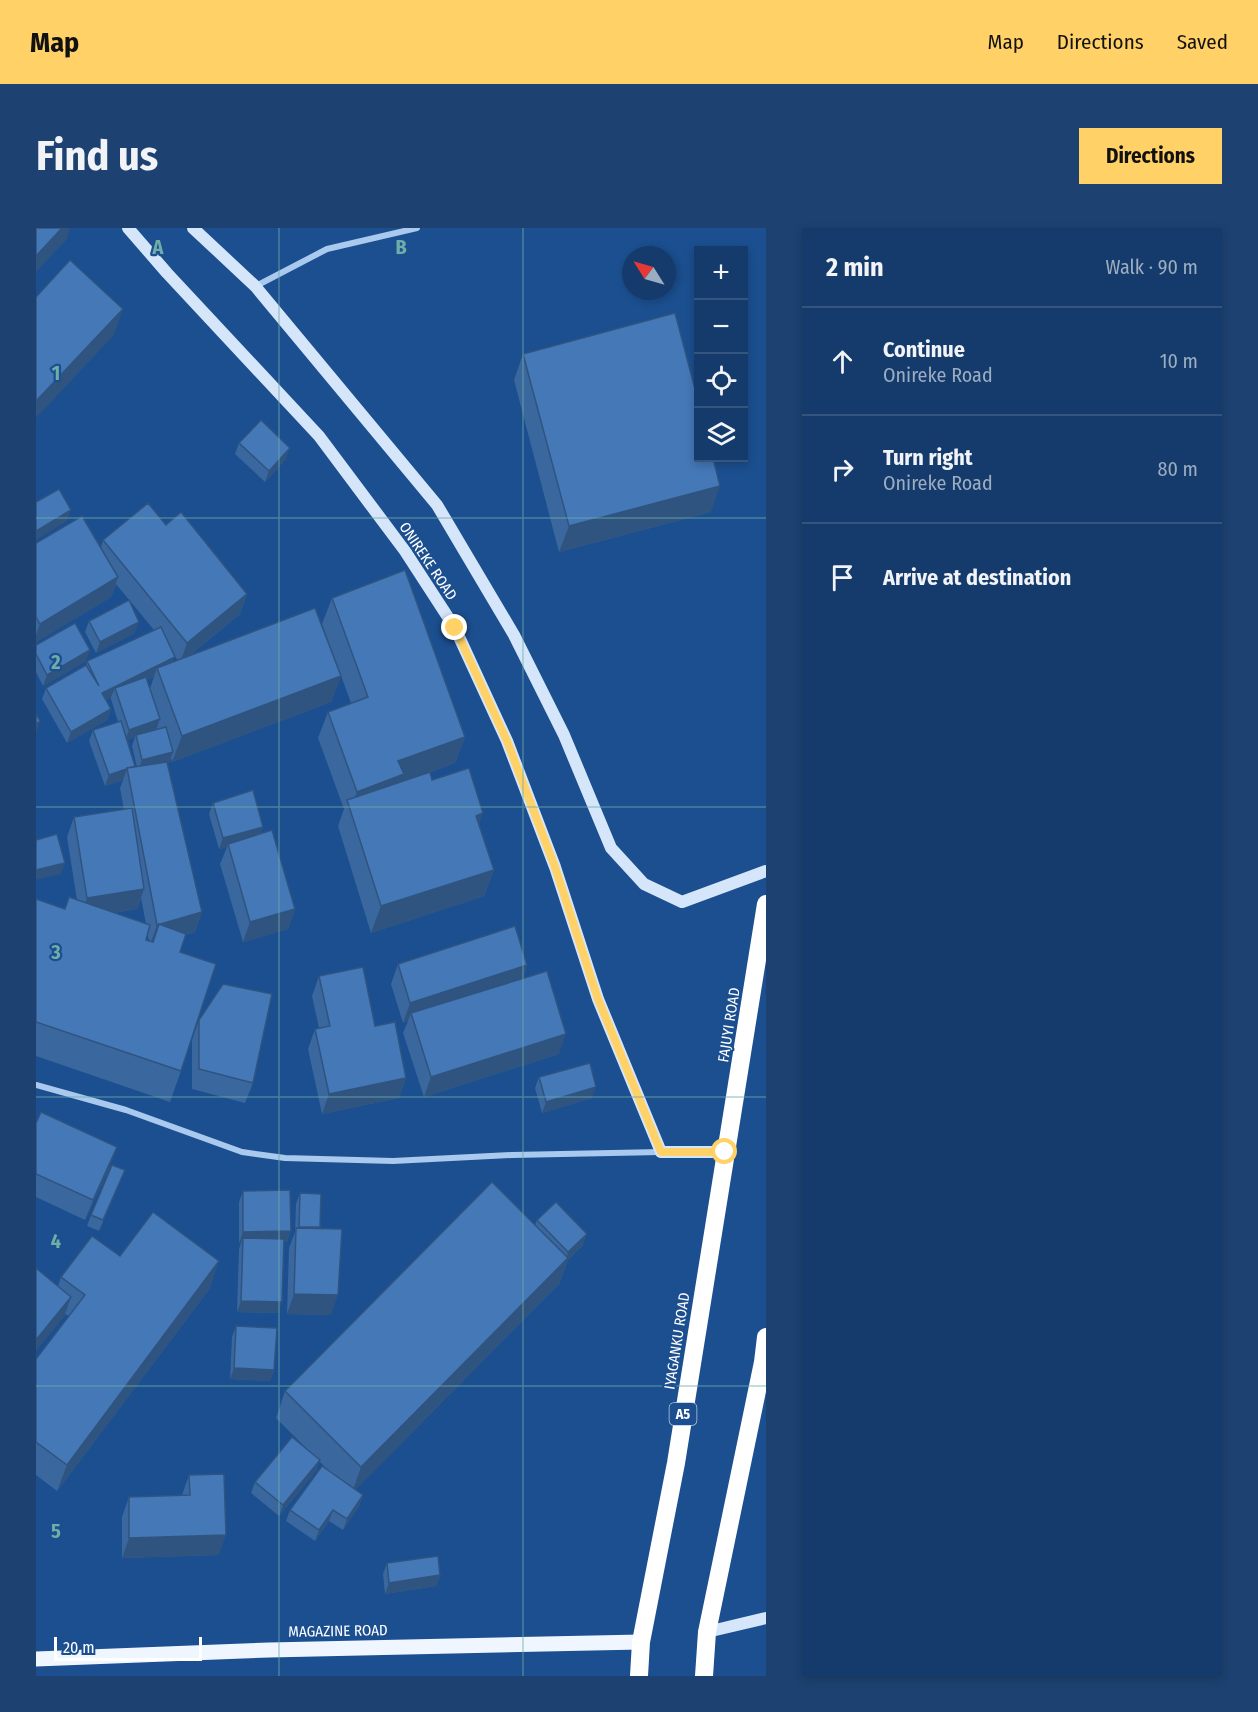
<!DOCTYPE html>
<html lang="en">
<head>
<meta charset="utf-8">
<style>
	:root { --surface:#143b6b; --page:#1d4271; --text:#f1f3f6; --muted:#9dadc1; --line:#33557e; --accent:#ffd166 }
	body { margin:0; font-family:"Fira Sans Condensed",sans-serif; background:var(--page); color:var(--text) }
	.controls { position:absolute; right:18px; top:18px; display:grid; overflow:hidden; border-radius:0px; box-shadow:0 3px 9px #0003 }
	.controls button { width:54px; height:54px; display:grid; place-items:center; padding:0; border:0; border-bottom:2px solid var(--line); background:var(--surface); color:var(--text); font:30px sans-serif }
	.compass { position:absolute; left:586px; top:18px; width:54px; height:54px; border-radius:50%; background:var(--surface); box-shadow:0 3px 9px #0003; rotate:307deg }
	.scale { position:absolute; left:18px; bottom:15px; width:148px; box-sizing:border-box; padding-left:6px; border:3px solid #fff; border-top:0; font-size:16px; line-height:21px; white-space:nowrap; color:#fff; -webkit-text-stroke:4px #1b4f8f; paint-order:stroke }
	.stop { position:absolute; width:18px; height:18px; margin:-14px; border:4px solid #ffd166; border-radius:50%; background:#fff }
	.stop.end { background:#ffd166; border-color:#fff; box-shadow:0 2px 6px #0008 }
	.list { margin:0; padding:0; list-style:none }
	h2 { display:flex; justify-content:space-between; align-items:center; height:78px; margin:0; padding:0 24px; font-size:26px }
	h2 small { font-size:20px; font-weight:400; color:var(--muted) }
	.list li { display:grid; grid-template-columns:39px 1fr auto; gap:18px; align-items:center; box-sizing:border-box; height:108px; padding:0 24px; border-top:2px solid var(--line) }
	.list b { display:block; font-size:22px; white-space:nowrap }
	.list p { margin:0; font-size:20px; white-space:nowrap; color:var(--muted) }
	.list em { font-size:20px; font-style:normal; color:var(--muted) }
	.icon { flex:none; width:33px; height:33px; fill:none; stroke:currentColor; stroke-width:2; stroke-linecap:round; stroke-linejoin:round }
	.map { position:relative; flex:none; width:730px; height:1448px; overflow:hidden; border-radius:0px }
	header { display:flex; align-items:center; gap:36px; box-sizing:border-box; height:84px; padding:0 30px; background:var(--accent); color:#111 }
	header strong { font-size:28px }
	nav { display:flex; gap:33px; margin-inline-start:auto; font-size:21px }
	.intro { display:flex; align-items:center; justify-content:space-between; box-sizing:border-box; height:144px; padding:0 36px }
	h1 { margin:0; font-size:42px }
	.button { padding:15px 27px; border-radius:0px; background:var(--accent); color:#111; font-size:21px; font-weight:700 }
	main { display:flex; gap:36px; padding:0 36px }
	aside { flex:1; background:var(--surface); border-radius:0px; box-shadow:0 3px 9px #0003 }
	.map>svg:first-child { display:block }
</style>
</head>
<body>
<header>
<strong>Map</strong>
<nav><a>Map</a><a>Directions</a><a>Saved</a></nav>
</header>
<div class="intro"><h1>Find us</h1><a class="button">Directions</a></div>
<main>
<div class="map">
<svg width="730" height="1448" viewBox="0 0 730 1448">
	<rect width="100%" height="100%" fill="#1b4f8f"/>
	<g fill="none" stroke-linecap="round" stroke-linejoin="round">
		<!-- street -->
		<g stroke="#a9c9ee" stroke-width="6">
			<path d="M 220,58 L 291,21 L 381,0"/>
			<path d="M 0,857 L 90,882 L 206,924 L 249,930 L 357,933 L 476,927 L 625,924"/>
		</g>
		<!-- secondary -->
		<g stroke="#d6e6fa" stroke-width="12">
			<path d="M 92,0 L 131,45 L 283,208 L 369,323 L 419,400 L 471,513 L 519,639 L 562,771 L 625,924 L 689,924"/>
			<path d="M 157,0 L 219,58 L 401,277 L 478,407 L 528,507 L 575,620 L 608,656 L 646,674 L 730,643"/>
			<path d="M 671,1404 L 730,1390"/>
		</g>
		<!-- primary -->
		<path stroke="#f0f6ff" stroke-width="15" d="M 0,1431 L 233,1422 L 605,1414"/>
		<!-- highway -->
		<g stroke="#fff" stroke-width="18">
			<path d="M 603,1448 L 605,1414 L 640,1235 L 730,676"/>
			<path d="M 668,1448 L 671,1404 L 727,1134 L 730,1109"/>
		</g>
	</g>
	<!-- wall -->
	<g fill="#3a679d" fill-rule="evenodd">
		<path d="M 487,126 L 675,284 L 523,324 L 478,152 Z"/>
		<path d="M 203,215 L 250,231 L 229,254 L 199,226 Z"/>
		<path d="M 130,297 L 211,366 L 204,386 L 153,428 L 305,448 L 295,474 L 136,534 L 135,530 L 133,535 L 131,535 L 166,684 L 159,704 L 150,707 L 144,724 L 145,843 L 134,874 L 0,828 L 0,671 L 29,681 L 41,672 L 31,609 L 38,589 L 88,582 L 84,560 L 87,552 L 69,558 L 53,513 L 57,502 L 82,494 L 75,471 L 75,469 L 70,472 L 75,481 L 71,492 L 31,515 L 6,471 L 10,460 L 50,437 L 51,433 L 118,402 L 80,356 L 75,369 L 0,414 L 0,315 L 65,319 L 67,312 ZM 138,428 L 142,432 L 137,434 ZM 118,449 L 114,460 L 111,452 ZM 99,509 L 96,518 L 101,539 L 99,539 L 91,512 ZM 105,670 L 110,696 L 77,685 L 101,681 ZM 112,705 L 112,708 L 113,713 L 110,712 Z"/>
		<path d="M 296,370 L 429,509 L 419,535 L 392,545 L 396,552 L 443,595 L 458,642 L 448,668 L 335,705 L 302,598 L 308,581 L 282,510 L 292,484 L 315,475 L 286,396 Z"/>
		<path d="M 53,393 L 99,405 L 60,425 L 49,404 Z"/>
		<path d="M 0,417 L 50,433 L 7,458 L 0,444 Z"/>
		<path d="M 177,575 L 224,606 L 259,681 L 252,701 L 207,714 L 184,636 L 191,619 L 183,621 L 173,586 Z"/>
		<path d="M 362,736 L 491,737 L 487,750 L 523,826 L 388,869 L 367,805 L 372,793 L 367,795 L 355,756 Z"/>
		<path d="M 283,748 L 339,798 L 370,850 L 363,870 L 286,886 L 272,821 L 279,801 L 283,800 L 276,768 Z"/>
		<path d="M 163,792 L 217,855 L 209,875 L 156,861 L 156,812 Z"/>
		<path d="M 503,849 L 556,870 L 506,885 L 499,860 Z"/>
		<path d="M 0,895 L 74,939 L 49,992 L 0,969 Z"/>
		<path d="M 89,942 L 63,1003 L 51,998 L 55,987 Z"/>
		<path d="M 207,963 L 255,1003 L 251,1014 L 248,1014 L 246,1074 L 242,1085 L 201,1084 L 203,1021 L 205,1015 L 203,1015 L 203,974 Z"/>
		<path d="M 264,965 L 284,999 L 295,1087 L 251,1086 L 253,1020 L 259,1004 L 260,976 Z"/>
		<path d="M 501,992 L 547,1017 L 532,1032 L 523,1056 L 319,1262 L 327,1267 L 323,1278 L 307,1302 L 293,1293 L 279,1313 L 250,1293 L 254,1282 L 294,1244 L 283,1233 L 280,1243 L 243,1288 L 215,1265 L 219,1254 L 277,1227 L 240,1190 L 249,1163 L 499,997 Z"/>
		<path d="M 84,1028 L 174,1060 L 21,1263 L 0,1247 L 0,1131 L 33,1088 L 29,1086 L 28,1089 L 22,1058 L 25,1049 Z"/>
		<path d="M 200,1098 L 238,1142 L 234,1153 L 194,1151 L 196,1109 Z"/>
		<path d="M 153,1247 L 183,1327 L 86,1330 L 86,1289 L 93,1269 L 146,1267 Z"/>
		<path d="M 351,1335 L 404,1347 L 400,1358 L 349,1366 L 347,1346 Z"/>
	</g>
	<!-- shaded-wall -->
	<g fill="#305480">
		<path d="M 26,0 L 34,0 L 31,11 L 0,44 L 0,28 Z"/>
		<path d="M 87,81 L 78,107 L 0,190 L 0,173 Z"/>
		<path d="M 254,220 L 250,231 L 229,254 L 233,243 Z"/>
		<path d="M 684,258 L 675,284 L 523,324 L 533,298 Z"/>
		<path d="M 35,282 L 31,293 L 0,312 L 0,303 Z"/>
		<path d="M 82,349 L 75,369 L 0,414 L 0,407 L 4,396 Z"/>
		<path d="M 211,366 L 204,386 L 144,435 L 151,415 Z"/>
		<path d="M 103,394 L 99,405 L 60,425 L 64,414 Z"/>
		<path d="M 54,422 L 50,433 L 7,458 L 11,447 Z"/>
		<path d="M 139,429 L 135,440 L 121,440 L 118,449 L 81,466 L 79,460 L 75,469 L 62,476 L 66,465 Z"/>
		<path d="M 305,448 L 295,474 L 136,534 L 146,508 Z"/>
		<path d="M 75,481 L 71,492 L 31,515 L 35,504 Z"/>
		<path d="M 124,491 L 120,502 L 100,507 L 99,509 L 89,513 L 93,502 Z"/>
		<path d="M 4,493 L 0,505 L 0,496 Z"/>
		<path d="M 429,509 L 419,535 L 364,555 L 314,581 L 321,564 L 362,533 Z"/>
		<path d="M 137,524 L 133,535 L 102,543 L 106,532 Z"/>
		<path d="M 91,541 L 87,552 L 69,558 L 73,547 Z"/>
		<path d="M 447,585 L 437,612 L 440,588 Z"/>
		<path d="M 227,599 L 223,610 L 192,616 L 191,619 L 183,621 L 187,610 Z"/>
		<path d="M 29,635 L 25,646 L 0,652 L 0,642 Z"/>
		<path d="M 458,642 L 448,668 L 335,705 L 345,678 Z"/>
		<path d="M 108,661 L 101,681 L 44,690 L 51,670 Z"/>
		<path d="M 259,681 L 252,701 L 207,714 L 214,694 Z"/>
		<path d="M 166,684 L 159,704 L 116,717 L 123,697 Z"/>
		<path d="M 121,697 L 123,697 L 116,717 L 114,717 Z"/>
		<path d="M 491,737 L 484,757 L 375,785 L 372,793 L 367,795 L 374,775 Z"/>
		<path d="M 530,806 L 523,826 L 388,869 L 395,849 Z"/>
		<path d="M 370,850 L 363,870 L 286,886 L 293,866 Z"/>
		<path d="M 560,859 L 556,870 L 506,885 L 510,874 Z"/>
		<path d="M 81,919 L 74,939 L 49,992 L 57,972 Z"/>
		<path d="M 255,1003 L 251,1014 L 207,1015 L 207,1010 L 205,1015 L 203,1015 L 207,1004 Z"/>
		<path d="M 551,1006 L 547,1017 L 532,1032 L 523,1056 L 316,1265 L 325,1239 L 529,1033 L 532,1024 Z"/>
		<path d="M 183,1033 L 174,1060 L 21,1263 L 31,1237 Z"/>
		<path d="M 258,1066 L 302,1067 L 295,1087 L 251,1086 Z"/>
		<path d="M 35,1069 L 28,1089 L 0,1123 L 0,1112 Z"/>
		<path d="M 205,1073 L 246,1074 L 242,1085 L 201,1084 Z"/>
		<path d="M 198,1140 L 238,1142 L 234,1153 L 194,1151 Z"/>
		<path d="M 284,1232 L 280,1243 L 243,1288 L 247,1277 Z"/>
		<path d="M 327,1267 L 323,1278 L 307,1302 L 311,1291 Z"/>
		<path d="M 297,1282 L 293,1293 L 279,1313 L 283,1302 Z"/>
		<path d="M 190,1307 L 183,1327 L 86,1330 L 93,1310 Z"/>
		<path d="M 404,1347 L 400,1358 L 349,1366 L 353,1355 Z"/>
	</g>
	<!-- building -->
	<g fill="#4478b7" stroke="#305480" stroke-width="1.5">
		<path d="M 0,0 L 26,0 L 0,28 Z"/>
		<path d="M 34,32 L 87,81 L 0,173 L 0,69 Z"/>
		<path d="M 639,85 L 663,176 L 663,230 L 677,230 L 684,258 L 533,298 L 487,126 Z"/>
		<path d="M 225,192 L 254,220 L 233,243 L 203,215 Z"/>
		<path d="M 23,261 L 35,282 L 0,303 L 0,274 Z"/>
		<path d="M 112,275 L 130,297 L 145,284 L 211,366 L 151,415 L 67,312 Z"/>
		<path d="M 46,288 L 82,349 L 4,396 L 0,389 L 0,315 Z"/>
		<path d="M 369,342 L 429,509 L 362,533 L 368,546 L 321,564 L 292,484 L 332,469 L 296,370 Z"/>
		<path d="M 93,372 L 103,394 L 64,414 L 53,393 Z"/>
		<path d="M 279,380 L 305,448 L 146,508 L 121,440 Z"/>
		<path d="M 39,395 L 54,422 L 11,447 L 0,426 L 0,417 Z"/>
		<path d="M 125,399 L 139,429 L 66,465 L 75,481 L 35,504 L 10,460 L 50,437 L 63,458 L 51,433 Z"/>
		<path d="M 110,449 L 124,491 L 93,502 L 79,460 Z"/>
		<path d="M 0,486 L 4,493 L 0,496 Z"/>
		<path d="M 85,493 L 99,538 L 73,547 L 57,502 Z"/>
		<path d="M 130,499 L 137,524 L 106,532 L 100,507 Z"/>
		<path d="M 131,534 L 166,684 L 121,697 L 91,540 Z"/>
		<path d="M 433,540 L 447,585 L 440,588 L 458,642 L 345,678 L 311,572 L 394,544 L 396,552 Z"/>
		<path d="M 217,562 L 227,599 L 187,610 L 177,575 Z"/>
		<path d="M 96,580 L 108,661 L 51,670 L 38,589 Z"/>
		<path d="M 236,602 L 259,681 L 214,694 L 192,616 Z"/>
		<path d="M 21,606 L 29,635 L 0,642 L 0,612 Z"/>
		<path d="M 33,669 L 114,697 L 110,712 L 117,714 L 123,696 L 150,706 L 144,724 L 180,736 L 145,843 L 0,794 L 0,671 L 29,681 Z"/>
		<path d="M 479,698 L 491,737 L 374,775 L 362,736 Z"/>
		<path d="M 327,739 L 339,798 L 359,794 L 370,850 L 293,866 L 279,801 L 294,798 L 283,748 Z"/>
		<path d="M 511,743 L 530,806 L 395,849 L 375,785 Z"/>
		<path d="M 187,756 L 236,766 L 217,855 L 163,841 L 163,792 Z"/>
		<path d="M 554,835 L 560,859 L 510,874 L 503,849 Z"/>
		<path d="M 5,884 L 81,919 L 57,972 L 0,946 L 0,895 Z"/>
		<path d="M 76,937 L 89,942 L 67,992 L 55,987 Z"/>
		<path d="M 456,954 L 532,1030 L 325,1239 L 249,1163 Z"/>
		<path d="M 254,962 L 255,1003 L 207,1004 L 207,963 Z"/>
		<path d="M 264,965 L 285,966 L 284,999 L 263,999 Z"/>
		<path d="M 520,974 L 551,1006 L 532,1024 L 501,992 Z"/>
		<path d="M 117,984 L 183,1033 L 31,1237 L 0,1214 L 0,1131 L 49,1067 L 25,1049 L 56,1008 L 84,1028 Z"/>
		<path d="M 260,1000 L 306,1001 L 302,1067 L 258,1066 Z"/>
		<path d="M 207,1010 L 248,1011 L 246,1074 L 205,1073 Z"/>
		<path d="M 0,1040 L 35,1069 L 0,1112 Z"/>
		<path d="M 200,1098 L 241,1100 L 238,1142 L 198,1140 Z"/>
		<path d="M 256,1209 L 284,1232 L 247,1277 L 219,1254 Z"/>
		<path d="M 286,1238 L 327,1267 L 311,1291 L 297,1282 L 283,1302 L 254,1282 Z"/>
		<path d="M 188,1246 L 190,1307 L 93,1310 L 93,1269 L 154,1267 L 153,1247 Z"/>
		<path d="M 402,1328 L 404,1347 L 353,1355 L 351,1335 Z"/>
	</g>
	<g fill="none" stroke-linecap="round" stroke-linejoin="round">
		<!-- route -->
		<path stroke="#ffd166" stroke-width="8" d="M 419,400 L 471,513 L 519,639 L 562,771 L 625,924 L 689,924"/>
	</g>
	<!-- grid -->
	<path fill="none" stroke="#6fada8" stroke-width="1.5" stroke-opacity="0.55" d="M 243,0 L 243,1448M 487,0 L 487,1448M 0,290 L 730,290M 0,579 L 730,579M 0,869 L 730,869M 0,1158 L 730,1158"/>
	<g text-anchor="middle" stroke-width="4.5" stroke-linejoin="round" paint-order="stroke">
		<!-- shield labels -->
		<rect fill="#1b4f8f" stroke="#bbcadd" stroke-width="1.5" x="633.5" y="1175" width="27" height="22" rx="4.5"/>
		<g font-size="14" font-weight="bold" fill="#fff">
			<text x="647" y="1191">A5</text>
		</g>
		<!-- street labels -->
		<g font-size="15" fill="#fff" stroke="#1b4f8f">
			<text transform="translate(392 333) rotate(56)" y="5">ONIREKE ROAD</text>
			<text transform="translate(693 797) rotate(-81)" y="5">FAJUYI ROAD</text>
			<text transform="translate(641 1113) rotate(-81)" y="5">IYAGANKU ROAD</text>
			<text transform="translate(302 1403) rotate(-1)" y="5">MAGAZINE ROAD</text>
		</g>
	</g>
	<g font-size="20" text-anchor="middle" font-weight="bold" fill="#6fada8" stroke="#1b4f8f" stroke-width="4.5" stroke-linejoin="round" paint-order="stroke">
		<text x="122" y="26">A</text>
		<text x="365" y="26">B</text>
		<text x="20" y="152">1</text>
		<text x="20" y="441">2</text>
		<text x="20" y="731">3</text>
		<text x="20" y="1020">4</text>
		<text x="20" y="1310">5</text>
	</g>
</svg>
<div class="controls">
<button>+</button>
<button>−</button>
<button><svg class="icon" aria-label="locate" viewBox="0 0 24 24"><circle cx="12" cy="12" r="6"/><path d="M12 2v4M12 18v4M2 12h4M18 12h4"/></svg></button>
<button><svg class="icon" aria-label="layers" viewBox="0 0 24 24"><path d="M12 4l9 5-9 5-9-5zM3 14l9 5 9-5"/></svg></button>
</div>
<svg class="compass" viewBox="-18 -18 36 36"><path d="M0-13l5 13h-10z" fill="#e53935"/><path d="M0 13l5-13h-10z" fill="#9dadc1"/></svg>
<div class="scale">20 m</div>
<div class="stop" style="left:689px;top:924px"></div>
<div class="stop end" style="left:419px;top:400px"></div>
</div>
<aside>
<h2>2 min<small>Walk · 90 m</small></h2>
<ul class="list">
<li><svg class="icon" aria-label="ahead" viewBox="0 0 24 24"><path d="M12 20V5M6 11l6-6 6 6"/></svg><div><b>Continue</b><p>Onireke Road</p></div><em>10 m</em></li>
<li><svg class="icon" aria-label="right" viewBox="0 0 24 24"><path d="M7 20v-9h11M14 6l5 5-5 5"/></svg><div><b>Turn right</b><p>Onireke Road</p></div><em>80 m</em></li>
<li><svg class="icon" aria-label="arrive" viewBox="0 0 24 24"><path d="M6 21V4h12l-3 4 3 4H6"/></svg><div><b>Arrive at destination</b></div></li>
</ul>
</aside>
</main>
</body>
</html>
